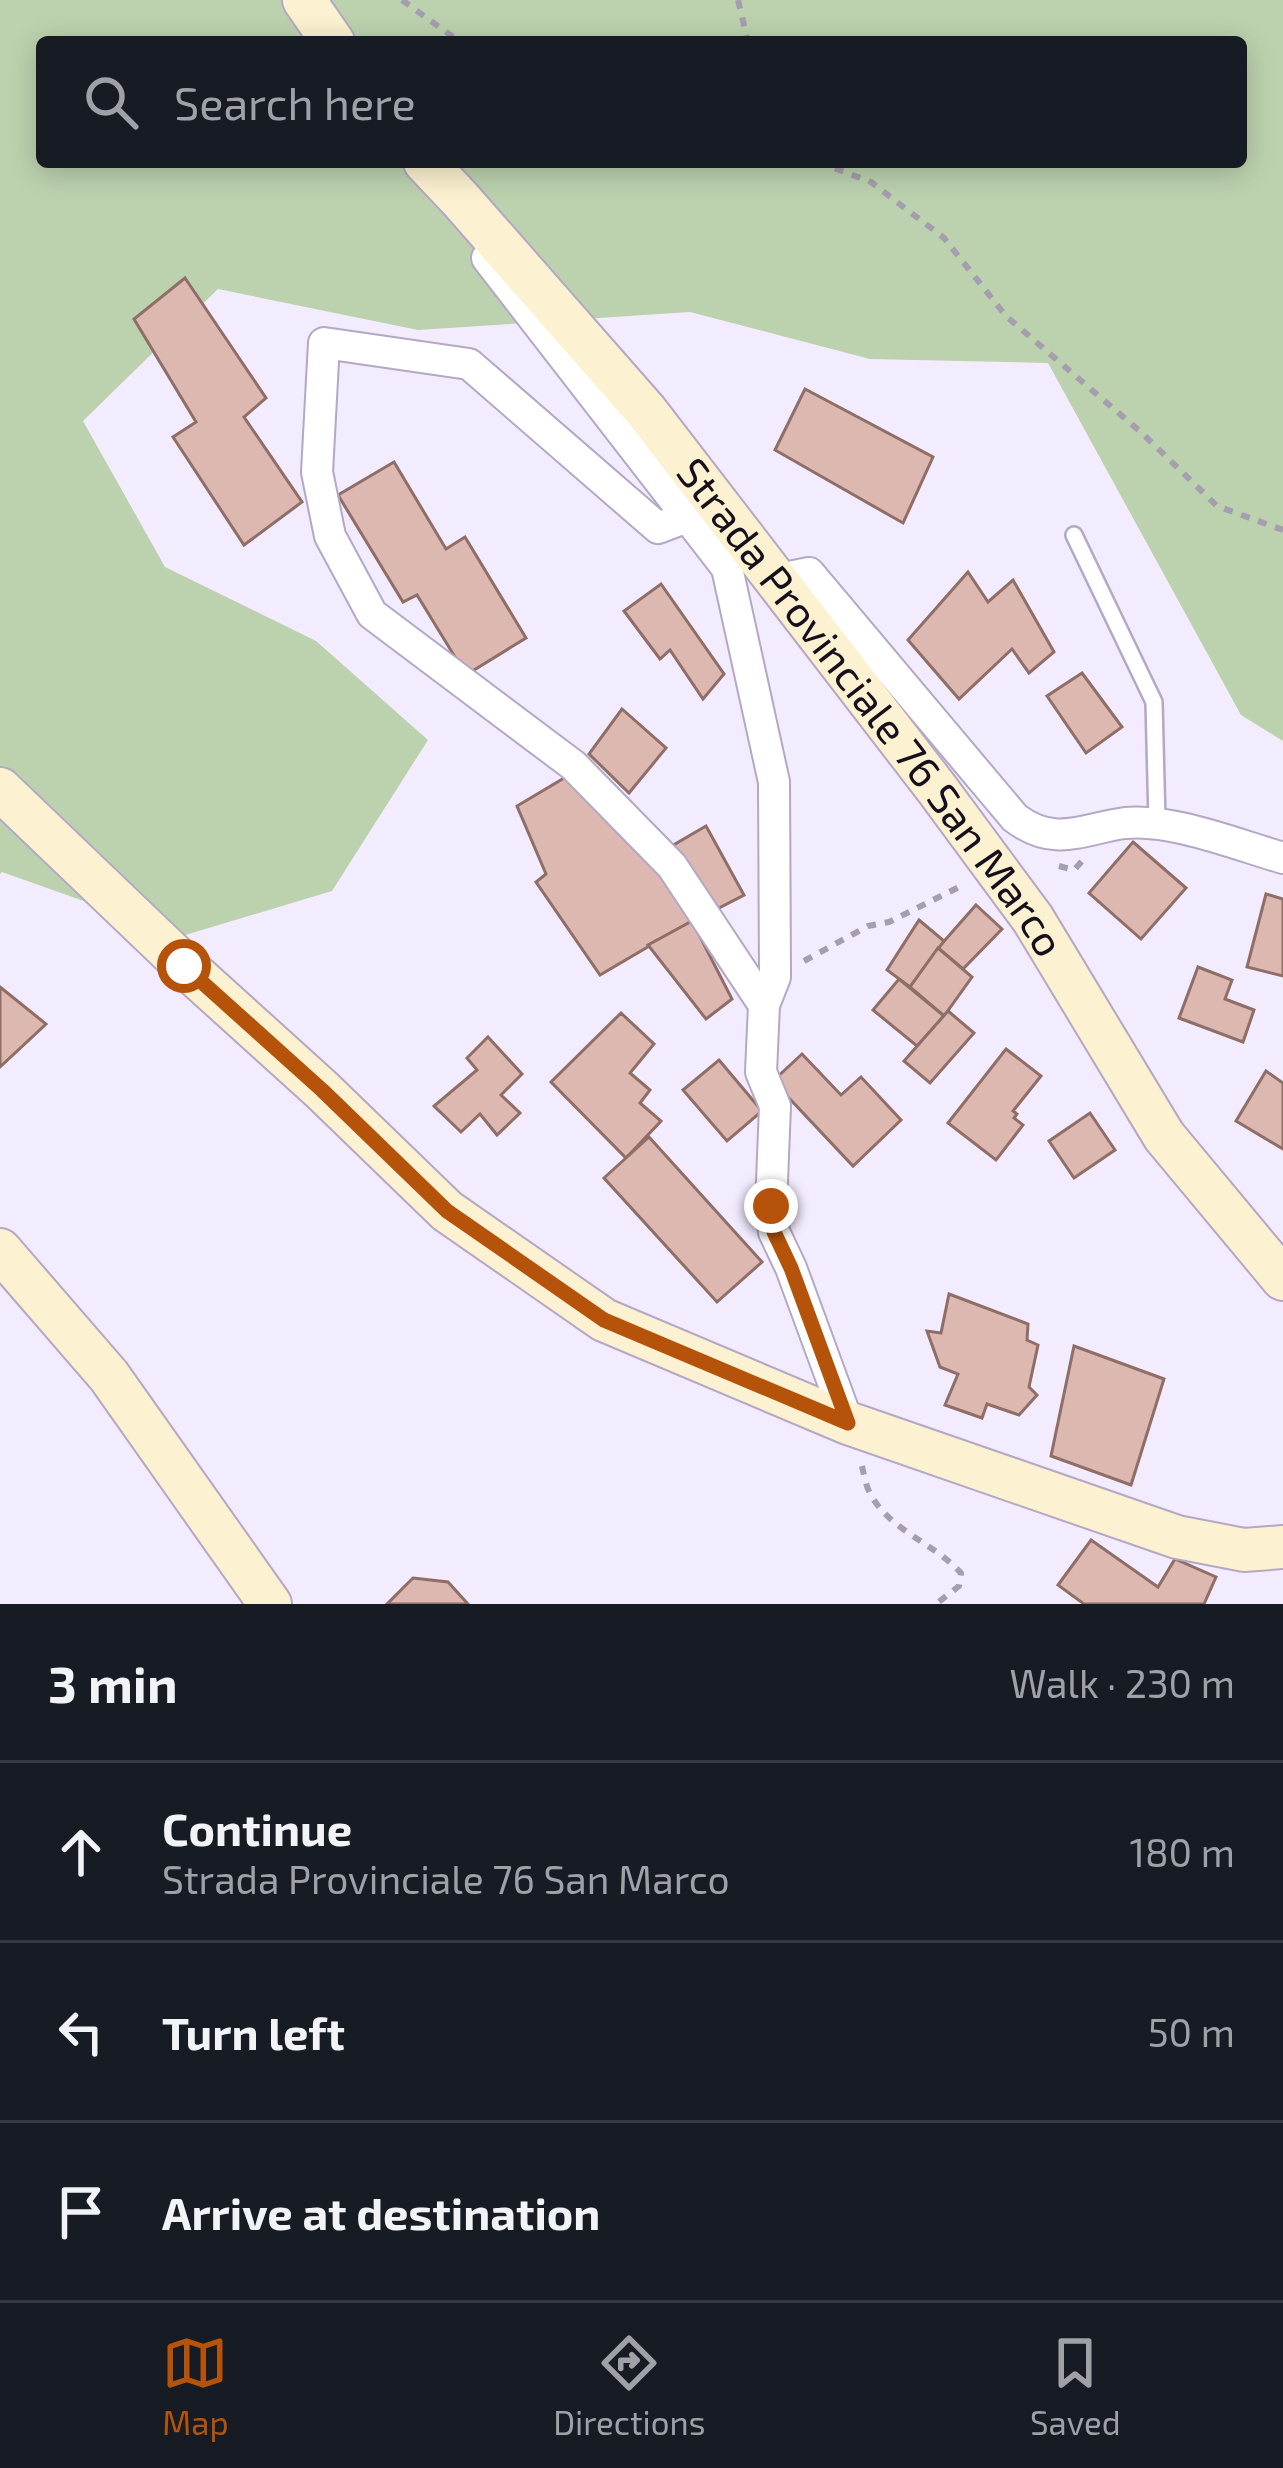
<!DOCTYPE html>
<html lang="en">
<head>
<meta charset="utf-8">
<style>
	:root { --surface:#171b24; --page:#20242c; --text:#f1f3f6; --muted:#9ea1a6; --line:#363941; --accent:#b45309 }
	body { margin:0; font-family:"Exo 2",sans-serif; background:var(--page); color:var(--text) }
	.stop { position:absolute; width:36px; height:36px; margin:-27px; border:9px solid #b45309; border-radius:50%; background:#fff }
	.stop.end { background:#b45309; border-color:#fff; box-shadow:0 3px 12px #0008 }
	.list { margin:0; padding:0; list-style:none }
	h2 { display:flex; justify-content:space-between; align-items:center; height:156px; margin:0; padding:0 48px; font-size:51px }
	h2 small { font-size:39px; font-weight:400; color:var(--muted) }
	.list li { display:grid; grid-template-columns:78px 1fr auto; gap:36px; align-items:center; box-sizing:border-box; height:180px; padding:0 48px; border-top:3px solid var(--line) }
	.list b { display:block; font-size:45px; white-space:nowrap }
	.list p { margin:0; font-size:39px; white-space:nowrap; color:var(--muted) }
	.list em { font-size:39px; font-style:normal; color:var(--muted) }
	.icon { flex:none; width:66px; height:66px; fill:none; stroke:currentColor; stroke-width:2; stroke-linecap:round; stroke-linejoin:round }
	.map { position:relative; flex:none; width:1283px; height:1604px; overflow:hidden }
	.search { position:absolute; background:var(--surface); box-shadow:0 6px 30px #0003; left:36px; right:36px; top:36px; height:132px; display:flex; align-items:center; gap:30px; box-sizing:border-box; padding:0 42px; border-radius:12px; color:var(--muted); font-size:45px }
	.sheet { height:696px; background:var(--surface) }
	nav { display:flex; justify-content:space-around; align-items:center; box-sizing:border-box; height:168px; border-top:3px solid var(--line); background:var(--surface); font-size:33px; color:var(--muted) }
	nav a { display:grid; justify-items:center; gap:6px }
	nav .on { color:var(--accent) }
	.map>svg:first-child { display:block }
</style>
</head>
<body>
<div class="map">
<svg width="1283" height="1604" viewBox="0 0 1283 1604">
	<rect width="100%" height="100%" fill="#f3ebfe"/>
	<!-- green -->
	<path fill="#bcd2ae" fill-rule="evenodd" d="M 0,0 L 1283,0 L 1283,741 L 1241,715 L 1048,363 L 870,359 L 690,312 L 418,330 L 218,289 L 83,421 L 165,567 L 316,641 L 428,740 L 332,891 L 182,936 L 2,872 L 0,874 ZM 42,42 L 1241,42 L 1241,162 L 42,162 Z"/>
	<!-- building -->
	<g fill="#dcb8b1" stroke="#8f6e68" stroke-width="3">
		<path d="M 185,278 L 266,398 L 244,417 L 302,502 L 244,545 L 173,437 L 196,422 L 134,319 Z"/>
		<path d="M 805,389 L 933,457 L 903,523 L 775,450 Z"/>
		<path d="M 394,462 L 446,549 L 465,537 L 526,638 L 466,675 L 417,595 L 403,602 L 338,495 Z"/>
		<path d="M 968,572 L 988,602 L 1013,580 L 1054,652 L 1029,673 L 1012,649 L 959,699 L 908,640 Z"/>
		<path d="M 661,584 L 724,674 L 703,699 L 670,650 L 660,659 L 624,611 Z"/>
		<path d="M 1082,673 L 1122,727 L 1086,753 L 1047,696 Z"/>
		<path d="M 622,709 L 666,748 L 629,793 L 589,754 Z"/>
		<path d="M 571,774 L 651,859 L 692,921 L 600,975 L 536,882 L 546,874 L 517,806 Z"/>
		<path d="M 706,826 L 744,895 L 715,910 L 670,847 Z"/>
		<path d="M 1133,842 L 1186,888 L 1141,939 L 1089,893 Z"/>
		<path d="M 1266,894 L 1283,899 L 1283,976 L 1247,967 Z"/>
		<path d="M 976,905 L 1002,929 L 963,969 L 938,948 Z"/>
		<path d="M 919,920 L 944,941 L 910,987 L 887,970 Z"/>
		<path d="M 692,921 L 732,999 L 706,1019 L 648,945 Z"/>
		<path d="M 938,948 L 972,977 L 944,1016 L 910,987 Z"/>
		<path d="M 1198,967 L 1232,980 L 1225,999 L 1254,1010 L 1243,1042 L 1179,1018 Z"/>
		<path d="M 899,979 L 944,1016 L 917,1046 L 873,1010 Z"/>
		<path d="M 0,987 L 46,1024 L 0,1067 Z"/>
		<path d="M 948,1011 L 974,1033 L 930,1083 L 904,1061 Z"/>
		<path d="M 621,1013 L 654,1044 L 630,1073 L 650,1090 L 640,1103 L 661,1121 L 626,1158 L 551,1082 Z"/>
		<path d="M 488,1037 L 522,1074 L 501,1095 L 520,1113 L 497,1135 L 480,1114 L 461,1132 L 434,1106 L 477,1070 L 467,1058 Z"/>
		<path d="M 1006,1049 L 1041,1076 L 1013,1111 L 1017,1114 L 1014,1118 L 1023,1125 L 996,1160 L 948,1123 Z"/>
		<path d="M 802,1054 L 841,1095 L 861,1077 L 901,1120 L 853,1166 L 773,1081 Z"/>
		<path d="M 719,1060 L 762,1111 L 727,1141 L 683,1090 Z"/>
		<path d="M 1266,1071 L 1283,1083 L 1283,1149 L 1236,1121 Z"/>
		<path d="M 1090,1113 L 1115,1150 L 1074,1178 L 1049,1141 Z"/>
		<path d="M 649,1137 L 762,1262 L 717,1302 L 604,1178 Z"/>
		<path d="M 949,1294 L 1028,1324 L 1027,1340 L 1038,1345 L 1029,1387 L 1037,1395 L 1019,1415 L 987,1404 L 982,1418 L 945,1405 L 958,1374 L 940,1367 L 927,1331 L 941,1333 Z"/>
		<path d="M 1074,1346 L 1164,1379 L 1131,1485 L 1051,1456 Z"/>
		<path d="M 1091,1540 L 1158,1587 L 1175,1559 L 1216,1577 L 1204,1604 L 1084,1604 L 1058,1585 Z"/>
		<path d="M 413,1578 L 448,1582 L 468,1604 L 387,1604 Z"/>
	</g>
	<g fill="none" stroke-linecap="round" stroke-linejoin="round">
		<defs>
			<path id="lane" d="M 1074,535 L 1154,702 L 1157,822"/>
			<g id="street">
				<path d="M 487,258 L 727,568 L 774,782 L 775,977 L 764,1005 L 761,1072 L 775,1106 L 771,1206 L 774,1232 L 791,1268 L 848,1423"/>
				<path d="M 687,517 L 658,528 L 469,364 L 324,343 L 317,472 L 330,536 L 372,614 L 573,765 L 672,866 L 764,1005"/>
				<path d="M 774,580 L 809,573 L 1015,818 C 1055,848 1082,829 1125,823 C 1171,818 1238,845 1283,858"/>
			</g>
			<g id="secondary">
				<path d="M 304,0 L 333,42"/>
				<path id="s1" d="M 425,162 L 460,199 L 646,411 L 937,789 L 1033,919 L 1164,1136 L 1283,1279"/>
				<path d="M 0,789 L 185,966 L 322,1090 L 447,1211 L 604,1320 L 848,1423 L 1177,1537 L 1244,1550 L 1283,1547"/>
				<path d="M 0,1250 L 109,1376 L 270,1604"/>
			</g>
		</defs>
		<!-- lane casing -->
		<use href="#lane" stroke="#b4a8c5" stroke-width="20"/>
		<!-- street casing -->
		<use href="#street" stroke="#b4a8c5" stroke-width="34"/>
		<!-- secondary casing -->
		<use href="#secondary" stroke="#b4a8c5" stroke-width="46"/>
		<!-- path -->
		<g stroke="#a59eae" stroke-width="6" stroke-dasharray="9 9" stroke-linecap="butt">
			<path d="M 402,0 L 460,42"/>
			<path d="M 738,0 L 748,42"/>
			<path d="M 818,162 L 871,182 L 944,238 L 1006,316 L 1143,434 L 1217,506 L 1283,530"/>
			<path d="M 1059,866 L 1074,870 L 1082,861"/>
			<path d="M 804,961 L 868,926 L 889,922 L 965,884"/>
			<path d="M 862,1466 C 864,1475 866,1487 871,1495 C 891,1531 934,1543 961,1573 L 959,1586 L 936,1604"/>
		</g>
		<!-- lane -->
		<use href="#lane" stroke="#fff" stroke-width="15"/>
		<!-- street -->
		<use href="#street" stroke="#fff" stroke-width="30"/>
		<!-- secondary -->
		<use href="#secondary" stroke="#fcf1d0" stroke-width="42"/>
	</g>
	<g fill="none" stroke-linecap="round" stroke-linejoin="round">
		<!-- route -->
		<path stroke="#b45309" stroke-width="15" d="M 184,966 L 322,1090 L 447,1211 L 604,1320 L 848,1423 L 791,1268 L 774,1232 L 771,1206"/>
	</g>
	<g text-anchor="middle" stroke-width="9" stroke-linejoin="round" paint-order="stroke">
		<!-- street labels -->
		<g font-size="42" fill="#15101b" stroke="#f3ebfe">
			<text dy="15" stroke="none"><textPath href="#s1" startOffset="705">Strada Provinciale 76 San Marco</textPath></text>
		</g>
	</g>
</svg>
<div class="stop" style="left:184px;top:966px"></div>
<div class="stop end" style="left:771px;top:1206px"></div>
<div class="search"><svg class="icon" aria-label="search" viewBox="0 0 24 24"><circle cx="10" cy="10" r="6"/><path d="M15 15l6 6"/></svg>Search here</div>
</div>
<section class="sheet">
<h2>3 min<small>Walk · 230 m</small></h2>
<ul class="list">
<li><svg class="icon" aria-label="ahead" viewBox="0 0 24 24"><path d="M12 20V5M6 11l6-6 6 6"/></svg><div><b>Continue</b><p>Strada Provinciale 76 San Marco</p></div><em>180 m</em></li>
<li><svg class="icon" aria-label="left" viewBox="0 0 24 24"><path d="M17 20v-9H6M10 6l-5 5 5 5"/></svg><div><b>Turn left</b></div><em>50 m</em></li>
<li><svg class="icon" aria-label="arrive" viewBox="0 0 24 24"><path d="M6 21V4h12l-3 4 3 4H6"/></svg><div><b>Arrive at destination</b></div></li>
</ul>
</section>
<nav>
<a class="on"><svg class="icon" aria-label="map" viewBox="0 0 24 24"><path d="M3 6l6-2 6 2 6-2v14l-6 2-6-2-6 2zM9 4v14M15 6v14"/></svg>Map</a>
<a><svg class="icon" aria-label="directions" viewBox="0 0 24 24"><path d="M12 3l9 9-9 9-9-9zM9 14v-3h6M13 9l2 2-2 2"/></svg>Directions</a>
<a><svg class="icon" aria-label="saved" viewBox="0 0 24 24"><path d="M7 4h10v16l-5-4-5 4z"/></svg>Saved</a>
</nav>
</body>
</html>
